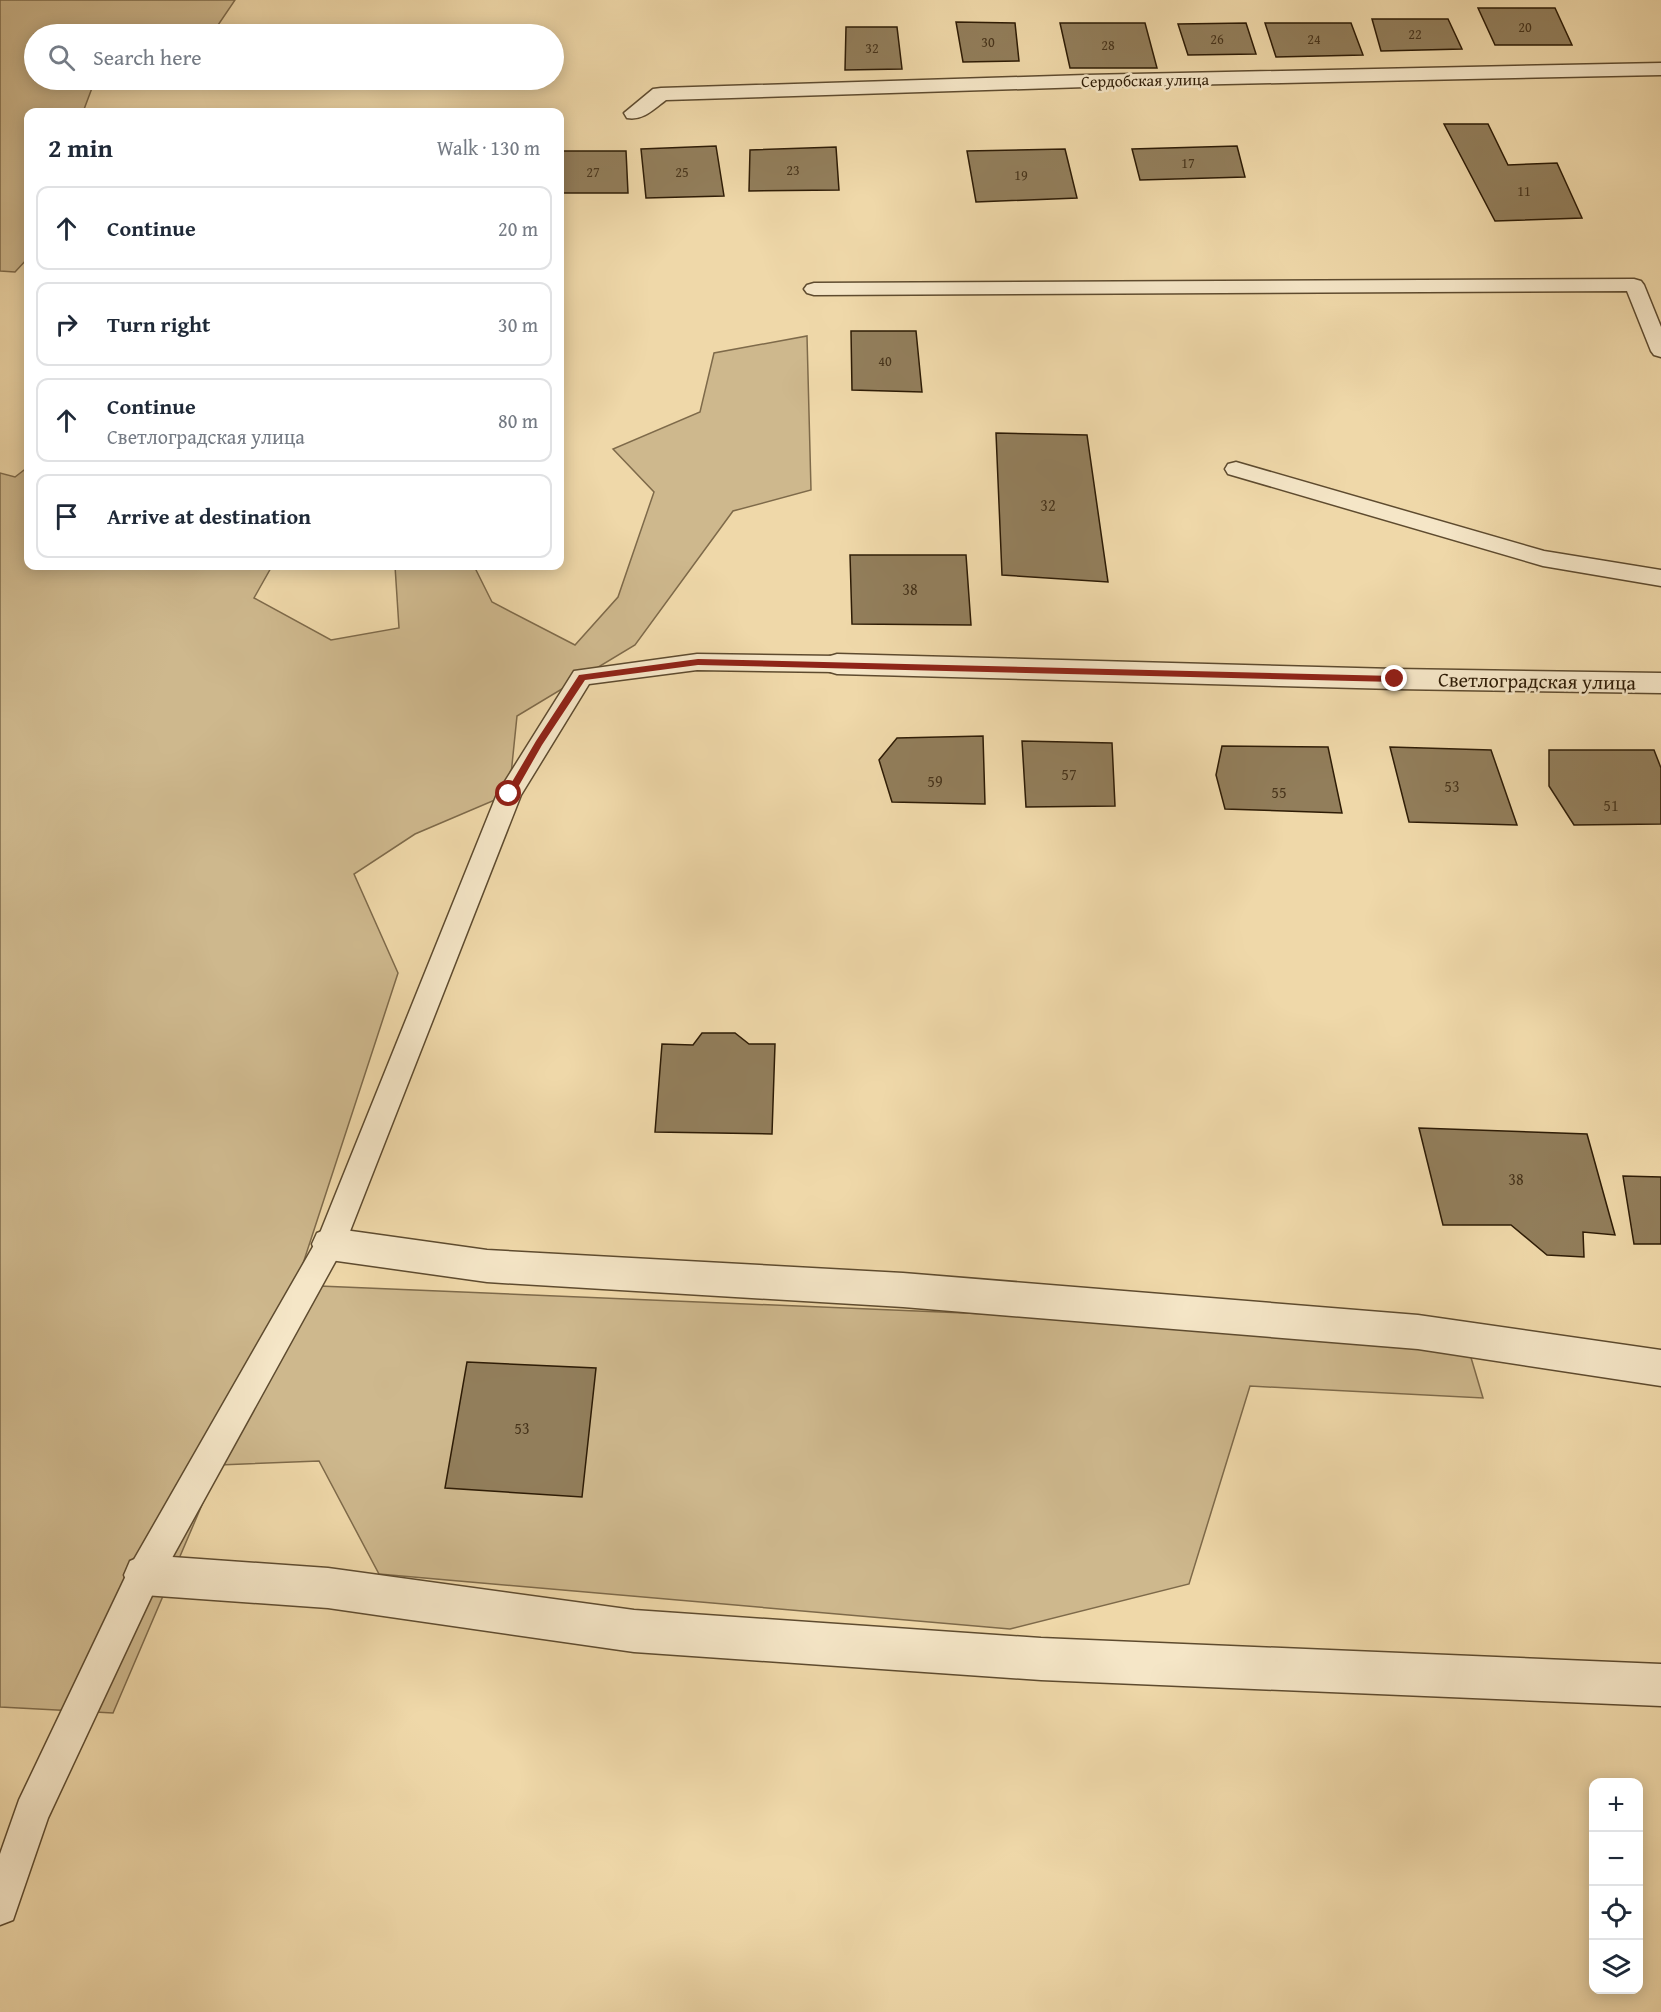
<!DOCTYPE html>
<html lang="en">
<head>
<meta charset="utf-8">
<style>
	:root { --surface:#fff; --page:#f2f2f3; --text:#1f2937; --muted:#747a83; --line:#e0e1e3 }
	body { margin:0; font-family:"Gentium Book Plus",serif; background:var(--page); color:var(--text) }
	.controls { position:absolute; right:18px; bottom:18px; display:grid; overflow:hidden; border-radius:12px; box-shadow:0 3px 15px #0003 }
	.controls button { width:54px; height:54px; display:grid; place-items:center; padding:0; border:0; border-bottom:2px solid var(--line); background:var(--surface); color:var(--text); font:30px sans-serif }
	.stop { position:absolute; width:18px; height:18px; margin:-14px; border:4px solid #8f2418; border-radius:50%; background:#fff }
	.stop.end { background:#8f2418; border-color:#fff; box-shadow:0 2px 6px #0008 }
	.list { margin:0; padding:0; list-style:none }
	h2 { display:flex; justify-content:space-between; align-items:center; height:78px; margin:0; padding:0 24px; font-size:26px }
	h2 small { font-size:20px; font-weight:400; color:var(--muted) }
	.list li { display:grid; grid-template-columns:39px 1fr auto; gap:18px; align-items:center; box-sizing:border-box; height:84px; margin:0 12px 12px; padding:0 12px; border:2px solid var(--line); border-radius:12px }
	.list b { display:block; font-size:22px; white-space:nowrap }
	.list p { margin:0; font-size:20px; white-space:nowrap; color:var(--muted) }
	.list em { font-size:20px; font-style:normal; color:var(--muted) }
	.icon { flex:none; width:33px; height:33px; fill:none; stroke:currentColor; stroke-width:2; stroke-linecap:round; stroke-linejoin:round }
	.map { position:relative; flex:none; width:1661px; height:2012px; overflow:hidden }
	.search { position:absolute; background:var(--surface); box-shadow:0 3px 15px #0003; left:24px; top:24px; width:540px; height:66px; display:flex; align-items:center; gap:15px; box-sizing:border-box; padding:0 21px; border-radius:33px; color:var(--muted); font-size:22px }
	.panel { position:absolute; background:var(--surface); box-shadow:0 3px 15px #0003; left:24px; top:108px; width:540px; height:462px; border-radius:12px }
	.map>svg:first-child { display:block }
</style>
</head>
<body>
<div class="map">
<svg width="1661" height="2012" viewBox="0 0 1661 2012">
	<rect width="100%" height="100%" fill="#efd8a9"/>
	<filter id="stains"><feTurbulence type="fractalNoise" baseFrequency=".00333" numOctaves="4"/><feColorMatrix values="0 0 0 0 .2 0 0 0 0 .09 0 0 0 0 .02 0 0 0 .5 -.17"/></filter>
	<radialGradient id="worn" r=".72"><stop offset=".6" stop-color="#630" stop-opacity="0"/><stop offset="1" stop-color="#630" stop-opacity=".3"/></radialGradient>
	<!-- green -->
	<g fill="#ceb88d" stroke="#7e6a4a" stroke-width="1.5">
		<path d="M 0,0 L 235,0 L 212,34 L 34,34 L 34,80 L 95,80 L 83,112 L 28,112 L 28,258 L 15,272 L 0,271 Z"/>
		<path d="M 807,336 L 811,490 L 733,511 L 635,645 L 517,716 L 509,794 L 415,834 L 354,874 L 398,973 L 296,1285 L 1464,1334 L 1483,1398 L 1250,1386 L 1189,1584 L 1010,1629 L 379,1574 L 319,1461 L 219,1465 L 113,1713 L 0,1707 L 0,473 L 15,477 L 28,467 L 28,566 L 272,566 L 254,598 L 331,640 L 399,628 L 395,566 L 474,566 L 492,602 L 575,645 L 618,597 L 654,492 L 613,449 L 700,412 L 714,353 Z"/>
	</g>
	<!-- building -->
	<g fill="#927e5b" stroke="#2e1c06" stroke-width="1.5">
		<path d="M 1478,8 L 1555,8 L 1572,45 L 1495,45 Z"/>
		<path d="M 1372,19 L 1448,19 L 1462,49 L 1381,51 Z"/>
		<path d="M 956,22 L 1015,23 L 1019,61 L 963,62 Z"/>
		<path d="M 1060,23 L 1145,23 L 1157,68 L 1070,68 Z"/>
		<path d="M 1246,23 L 1256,54 L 1188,55 L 1178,24 Z"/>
		<path d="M 1265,23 L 1351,23 L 1363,55 L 1276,57 Z"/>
		<path d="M 846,27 L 897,27 L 902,69 L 845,70 Z"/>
		<path d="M 1444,124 L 1488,124 L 1508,165 L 1557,163 L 1582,218 L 1495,221 Z"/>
		<path d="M 716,146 L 724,196 L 646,198 L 641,149 Z"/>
		<path d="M 1237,146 L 1245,177 L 1140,180 L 1132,149 Z"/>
		<path d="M 836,147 L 839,190 L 749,191 L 750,150 Z"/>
		<path d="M 1065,149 L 1077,198 L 976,202 L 967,151 Z"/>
		<path d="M 560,151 L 626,151 L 628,193 L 560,193 Z"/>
		<path d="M 851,331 L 916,331 L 922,392 L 852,390 Z"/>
		<path d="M 996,433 L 1087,435 L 1108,582 L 1002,575 Z"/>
		<path d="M 850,555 L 966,555 L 971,625 L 852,624 Z"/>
		<path d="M 983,736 L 985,804 L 892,802 L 879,760 L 897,738 Z"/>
		<path d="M 1022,741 L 1112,743 L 1115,806 L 1026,807 Z"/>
		<path d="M 1222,746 L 1328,747 L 1342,813 L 1225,809 L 1216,775 Z"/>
		<path d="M 1390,747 L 1491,750 L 1517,825 L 1409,822 Z"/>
		<path d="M 1549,750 L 1654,750 L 1661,768 L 1661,824 L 1574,825 L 1549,786 Z"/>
		<path d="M 702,1033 L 735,1033 L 749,1044 L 775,1044 L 772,1134 L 655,1132 L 662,1044 L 693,1045 Z"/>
		<path d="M 1419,1128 L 1587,1134 L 1615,1235 L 1583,1232 L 1584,1257 L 1547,1255 L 1511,1225 L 1443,1225 Z"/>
		<path d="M 1623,1176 L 1661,1177 L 1661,1244 L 1634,1244 Z"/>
		<path d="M 467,1362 L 596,1368 L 582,1497 L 445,1488 Z"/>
	</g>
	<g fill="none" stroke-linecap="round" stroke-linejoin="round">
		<defs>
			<g id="service">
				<path d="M 1634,279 L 1641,281 L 1644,285 L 1661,327 L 1661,357 L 1654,355 L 1651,351 L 1627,291 L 814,295 L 807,293 L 804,289 L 807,285 L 814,283 Z"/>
				<path d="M 1236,462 L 1544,551 L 1661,570 L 1661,586 L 1543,566 L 1228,474 L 1225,469 L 1228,464 Z"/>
				<path d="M 697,654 L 837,656 L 845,658 L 849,664 L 845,670 L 837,672 L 697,670 L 589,684 L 521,795 L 345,1244 L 156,1587 L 48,1818 L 13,1920 L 0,1925 L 0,1854 L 19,1800 L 132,1563 L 318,1238 L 497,794 L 574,671 Z"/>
			</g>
			<g id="minor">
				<path d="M 1661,63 L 1661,75 L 1086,87 L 666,100 C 654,109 643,121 627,118 L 624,113 L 653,89 L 661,88 L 1086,75 Z"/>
				<path d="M 837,654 L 1395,669 L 1661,673 L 1661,693 L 1395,689 L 837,674 L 827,671 L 823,664 L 827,657 Z"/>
				<path d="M 330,1228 L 487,1250 L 903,1273 L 1418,1315 L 1661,1350 L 1661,1386 L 1418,1349 L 903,1307 L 487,1282 L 330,1260 L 317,1255 L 312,1244 L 317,1233 Z"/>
				<path d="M 144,1555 L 328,1568 L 634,1610 L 1041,1638 L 1661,1664 L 1661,1706 L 1041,1680 L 634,1652 L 328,1608 L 144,1595 L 130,1589 L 124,1575 L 130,1561 Z"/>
			</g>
		</defs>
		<!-- service casing -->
		<use href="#service" stroke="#5e4b2f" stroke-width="3"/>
		<!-- minor casing -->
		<use href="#minor" stroke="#5e4b2f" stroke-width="3"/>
		<!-- service -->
		<use href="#service" fill="#f5e6c7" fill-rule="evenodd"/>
		<!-- minor -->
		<use href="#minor" fill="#f5e6c7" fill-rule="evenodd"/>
	</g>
	<!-- route -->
	<path fill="#8f2418" d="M 698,659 L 1395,676 L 1399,679 L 1395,682 L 698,665 L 585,680 L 542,745 L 513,796 L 506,796 L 505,794 L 536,741 L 579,675 Z"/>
	<g text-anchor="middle" stroke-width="5" stroke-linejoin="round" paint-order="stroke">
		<!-- far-number labels -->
		<g font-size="14" fill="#47341b">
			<text x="1525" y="32">20</text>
			<text x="1415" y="39">22</text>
			<text x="1217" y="44">26</text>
			<text x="1314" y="44">24</text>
			<text x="988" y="47">30</text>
			<text x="1108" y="50">28</text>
			<text x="872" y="53">32</text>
			<text x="1188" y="168">17</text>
			<text x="793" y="175">23</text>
			<text x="593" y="177">27</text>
			<text x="682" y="177">25</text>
			<text x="1021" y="180">19</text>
			<text x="1524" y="196">11</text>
			<text x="885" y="366">40</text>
		</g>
		<!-- far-street labels -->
		<g font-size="16" fill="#2e1c06" stroke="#f5e6c7">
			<text transform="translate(1145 80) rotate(-1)" y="6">Сердобская улица</text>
		</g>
		<!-- number labels -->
		<g font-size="16" fill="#47341b">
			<text x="1048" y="511">32</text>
			<text x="910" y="595">38</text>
			<text x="1069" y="780">57</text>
			<text x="935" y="787">59</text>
			<text x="1452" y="792">53</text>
			<text x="1279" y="798">55</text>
			<text x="1611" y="811">51</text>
			<text x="1516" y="1185">38</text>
			<text x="522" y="1434">53</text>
		</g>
		<!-- street labels -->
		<g font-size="20" fill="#2e1c06" stroke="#f5e6c7">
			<text transform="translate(1537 681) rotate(1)" y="7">Светлоградская улица</text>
		</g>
	</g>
	<rect width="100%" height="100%" filter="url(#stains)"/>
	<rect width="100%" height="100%" fill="url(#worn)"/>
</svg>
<div class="controls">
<button>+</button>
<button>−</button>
<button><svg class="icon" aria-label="locate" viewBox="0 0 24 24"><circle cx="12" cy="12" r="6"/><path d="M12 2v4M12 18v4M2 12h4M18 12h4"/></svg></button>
<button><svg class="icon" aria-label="layers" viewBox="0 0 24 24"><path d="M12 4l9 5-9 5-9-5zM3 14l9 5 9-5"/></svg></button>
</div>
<div class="stop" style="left:509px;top:794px"></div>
<div class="stop end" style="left:1395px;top:679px"></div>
<div class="search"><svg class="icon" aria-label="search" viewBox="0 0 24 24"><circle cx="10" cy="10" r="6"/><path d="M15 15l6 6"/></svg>Search here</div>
<section class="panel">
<h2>2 min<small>Walk · 130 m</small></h2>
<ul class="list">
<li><svg class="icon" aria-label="ahead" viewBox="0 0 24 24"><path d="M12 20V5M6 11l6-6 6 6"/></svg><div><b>Continue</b></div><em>20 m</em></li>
<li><svg class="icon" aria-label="right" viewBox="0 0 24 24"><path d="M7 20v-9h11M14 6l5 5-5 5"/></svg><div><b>Turn right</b></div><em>30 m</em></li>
<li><svg class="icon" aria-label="ahead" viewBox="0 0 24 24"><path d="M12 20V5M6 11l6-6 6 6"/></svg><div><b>Continue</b><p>Светлоградская улица</p></div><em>80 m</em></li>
<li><svg class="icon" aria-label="arrive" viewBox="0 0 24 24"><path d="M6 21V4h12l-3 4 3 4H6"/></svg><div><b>Arrive at destination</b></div></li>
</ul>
</section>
</div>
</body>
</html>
